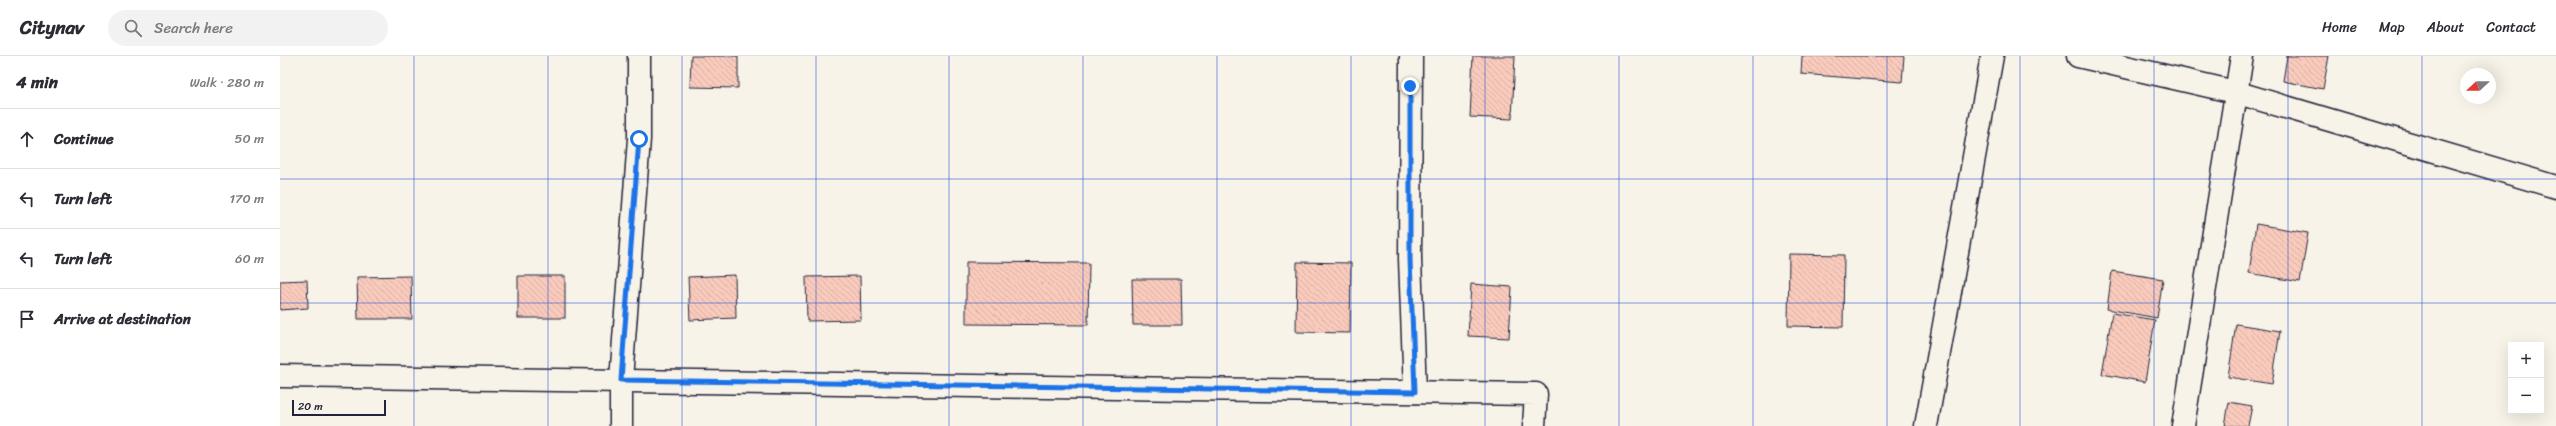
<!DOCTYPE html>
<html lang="en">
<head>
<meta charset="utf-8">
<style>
	:root { --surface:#fff; --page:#f2f2f3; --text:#2b2b33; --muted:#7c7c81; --line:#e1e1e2 }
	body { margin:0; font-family:Sriracha,sans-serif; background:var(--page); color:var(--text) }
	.controls { position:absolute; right:12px; bottom:12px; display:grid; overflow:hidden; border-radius:0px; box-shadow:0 4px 16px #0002 }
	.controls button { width:36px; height:36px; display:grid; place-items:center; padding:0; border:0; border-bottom:1px solid var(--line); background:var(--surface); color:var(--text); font:20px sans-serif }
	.compass { position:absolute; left:2180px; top:12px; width:36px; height:36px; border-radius:50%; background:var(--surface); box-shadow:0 4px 16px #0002; rotate:248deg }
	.scale { position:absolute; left:12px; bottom:10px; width:94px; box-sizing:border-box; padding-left:4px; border:2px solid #22223b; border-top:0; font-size:11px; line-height:14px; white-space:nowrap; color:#22223b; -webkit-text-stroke:3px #f7f3e8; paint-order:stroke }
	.stop { position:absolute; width:12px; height:12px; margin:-9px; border:3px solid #1a73e8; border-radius:50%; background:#fff }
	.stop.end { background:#1a73e8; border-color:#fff; box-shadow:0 1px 4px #0008 }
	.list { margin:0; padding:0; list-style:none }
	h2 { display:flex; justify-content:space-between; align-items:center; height:52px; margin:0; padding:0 16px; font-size:17px }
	h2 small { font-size:13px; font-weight:400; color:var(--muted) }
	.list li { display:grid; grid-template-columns:26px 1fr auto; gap:12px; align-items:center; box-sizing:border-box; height:60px; padding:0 16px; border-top:1px solid var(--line) }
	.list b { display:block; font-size:15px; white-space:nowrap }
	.list em { font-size:13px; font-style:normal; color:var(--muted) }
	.icon { flex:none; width:22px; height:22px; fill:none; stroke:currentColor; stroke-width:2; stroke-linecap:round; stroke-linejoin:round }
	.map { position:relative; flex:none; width:2276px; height:370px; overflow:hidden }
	header { display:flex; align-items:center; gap:24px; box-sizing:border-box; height:56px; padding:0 20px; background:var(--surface); border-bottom:1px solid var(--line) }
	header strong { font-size:19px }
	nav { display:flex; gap:22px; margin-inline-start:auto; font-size:14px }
	.search { width:280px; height:36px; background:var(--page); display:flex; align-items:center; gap:10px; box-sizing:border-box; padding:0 14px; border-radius:22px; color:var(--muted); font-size:15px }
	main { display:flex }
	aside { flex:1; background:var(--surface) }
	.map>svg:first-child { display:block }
</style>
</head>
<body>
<header>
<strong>Citynav</strong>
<div class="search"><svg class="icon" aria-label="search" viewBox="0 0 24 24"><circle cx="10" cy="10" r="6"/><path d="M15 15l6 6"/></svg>Search here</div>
<nav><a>Home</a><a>Map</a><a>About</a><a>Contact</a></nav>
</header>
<main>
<aside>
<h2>4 min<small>Walk · 280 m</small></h2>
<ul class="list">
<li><svg class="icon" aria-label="ahead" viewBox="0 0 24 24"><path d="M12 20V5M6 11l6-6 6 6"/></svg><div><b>Continue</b></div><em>50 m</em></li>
<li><svg class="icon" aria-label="left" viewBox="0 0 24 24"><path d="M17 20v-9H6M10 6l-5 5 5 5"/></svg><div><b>Turn left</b></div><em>170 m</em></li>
<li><svg class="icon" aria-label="left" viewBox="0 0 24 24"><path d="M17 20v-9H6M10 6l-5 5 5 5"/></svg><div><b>Turn left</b></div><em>60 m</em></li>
<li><svg class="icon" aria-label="arrive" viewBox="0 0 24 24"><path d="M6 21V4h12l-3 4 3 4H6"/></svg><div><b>Arrive at destination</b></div></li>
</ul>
</aside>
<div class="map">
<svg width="2276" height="370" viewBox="0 0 2276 370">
	<defs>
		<pattern id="building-back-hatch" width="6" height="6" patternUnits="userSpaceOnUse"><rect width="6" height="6" fill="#f9cbbd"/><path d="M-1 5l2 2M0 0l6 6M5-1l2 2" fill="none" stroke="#d5aea3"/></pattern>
	</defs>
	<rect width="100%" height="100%" fill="#f7f3e8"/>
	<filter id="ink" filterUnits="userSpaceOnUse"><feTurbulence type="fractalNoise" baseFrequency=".025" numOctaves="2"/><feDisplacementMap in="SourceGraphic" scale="8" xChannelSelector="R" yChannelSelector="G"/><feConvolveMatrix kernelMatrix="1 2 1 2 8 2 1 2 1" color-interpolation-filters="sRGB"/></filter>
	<g filter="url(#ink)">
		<!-- building -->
		<g fill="url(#building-back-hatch)" stroke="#22223b">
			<path d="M 411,0 L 458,0 L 458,32 L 410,31 Z"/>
			<path d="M 1193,0 L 1235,0 L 1232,63 L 1190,61 Z"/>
			<path d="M 1522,0 L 1624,0 L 1622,26 L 1521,18 Z"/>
			<path d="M 2007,0 L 2049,0 L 2043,33 L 2003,25 Z"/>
			<path d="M 1976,168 L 2028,177 L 2020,226 L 1969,217 Z"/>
			<path d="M 1509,198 L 1564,199 L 1563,271 L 1508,270 Z"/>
			<path d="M 686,206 L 809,207 L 808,269 L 686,268 Z"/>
			<path d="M 1017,206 L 1071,207 L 1070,277 L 1016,276 Z"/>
			<path d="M 1832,215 L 1883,223 L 1877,262 L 1827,253 Z"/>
			<path d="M 455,219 L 456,262 L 410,264 L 408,221 Z"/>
			<path d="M 131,220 L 132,263 L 78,263 L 77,221 Z"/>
			<rect x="238" y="220" width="47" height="42"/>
			<path d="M 580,220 L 581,264 L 527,265 L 526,221 Z"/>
			<path d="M 852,223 L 901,223 L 902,269 L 853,269 Z"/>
			<path d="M 27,224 L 28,252 L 0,254 L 0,225 Z"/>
			<path d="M 1191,228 L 1232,231 L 1229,282 L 1188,280 Z"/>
			<path d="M 1832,257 L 1875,264 L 1865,326 L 1822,318 Z"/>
			<path d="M 1956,268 L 2000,275 L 1992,328 L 1948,321 Z"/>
			<path d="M 1949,346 L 1972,350 L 1968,370 L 1945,370 Z"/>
		</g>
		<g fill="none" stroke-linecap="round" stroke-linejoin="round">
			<defs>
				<g id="minor">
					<path d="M 1131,0 L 1130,203 L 1135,336"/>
					<path d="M 1798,0 L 1955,36 L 2276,131"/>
					<path d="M 0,320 L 1256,338 L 1254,370"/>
					<path d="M 341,370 L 341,324 L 359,83 L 359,0"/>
					<path d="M 1646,370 L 1712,0"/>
					<path d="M 1903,370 L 1962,0"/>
				</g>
			</defs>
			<!-- minor casing -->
			<use href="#minor" stroke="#22223b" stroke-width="25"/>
			<!-- minor -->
			<use href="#minor" stroke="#f7f3e8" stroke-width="22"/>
		</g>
	</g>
	<g fill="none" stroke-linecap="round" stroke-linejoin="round" filter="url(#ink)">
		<!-- route -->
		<path stroke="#1a73e8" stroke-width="5" d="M 359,83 L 341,324 L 1135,336 L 1130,203 L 1130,30"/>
	</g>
	<!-- grid -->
	<path fill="none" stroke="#1d4ed8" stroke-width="1" stroke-opacity="0.55" d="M 134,0 L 134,370M 268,0 L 268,370M 402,0 L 402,370M 536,0 L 536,370M 669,0 L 669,370M 803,0 L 803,370M 937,0 L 937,370M 1071,0 L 1071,370M 1205,0 L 1205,370M 1339,0 L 1339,370M 1473,0 L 1473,370M 1607,0 L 1607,370M 1740,0 L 1740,370M 1874,0 L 1874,370M 2008,0 L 2008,370M 2142,0 L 2142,370M 0,123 L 2276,123M 0,247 L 2276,247"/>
</svg>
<div class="controls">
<button>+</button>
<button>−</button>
</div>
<svg class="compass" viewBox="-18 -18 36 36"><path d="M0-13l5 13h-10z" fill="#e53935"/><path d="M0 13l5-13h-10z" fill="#7c7c81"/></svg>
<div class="scale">20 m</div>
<div class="stop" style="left:359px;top:83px"></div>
<div class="stop end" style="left:1130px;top:30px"></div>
</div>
</main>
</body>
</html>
